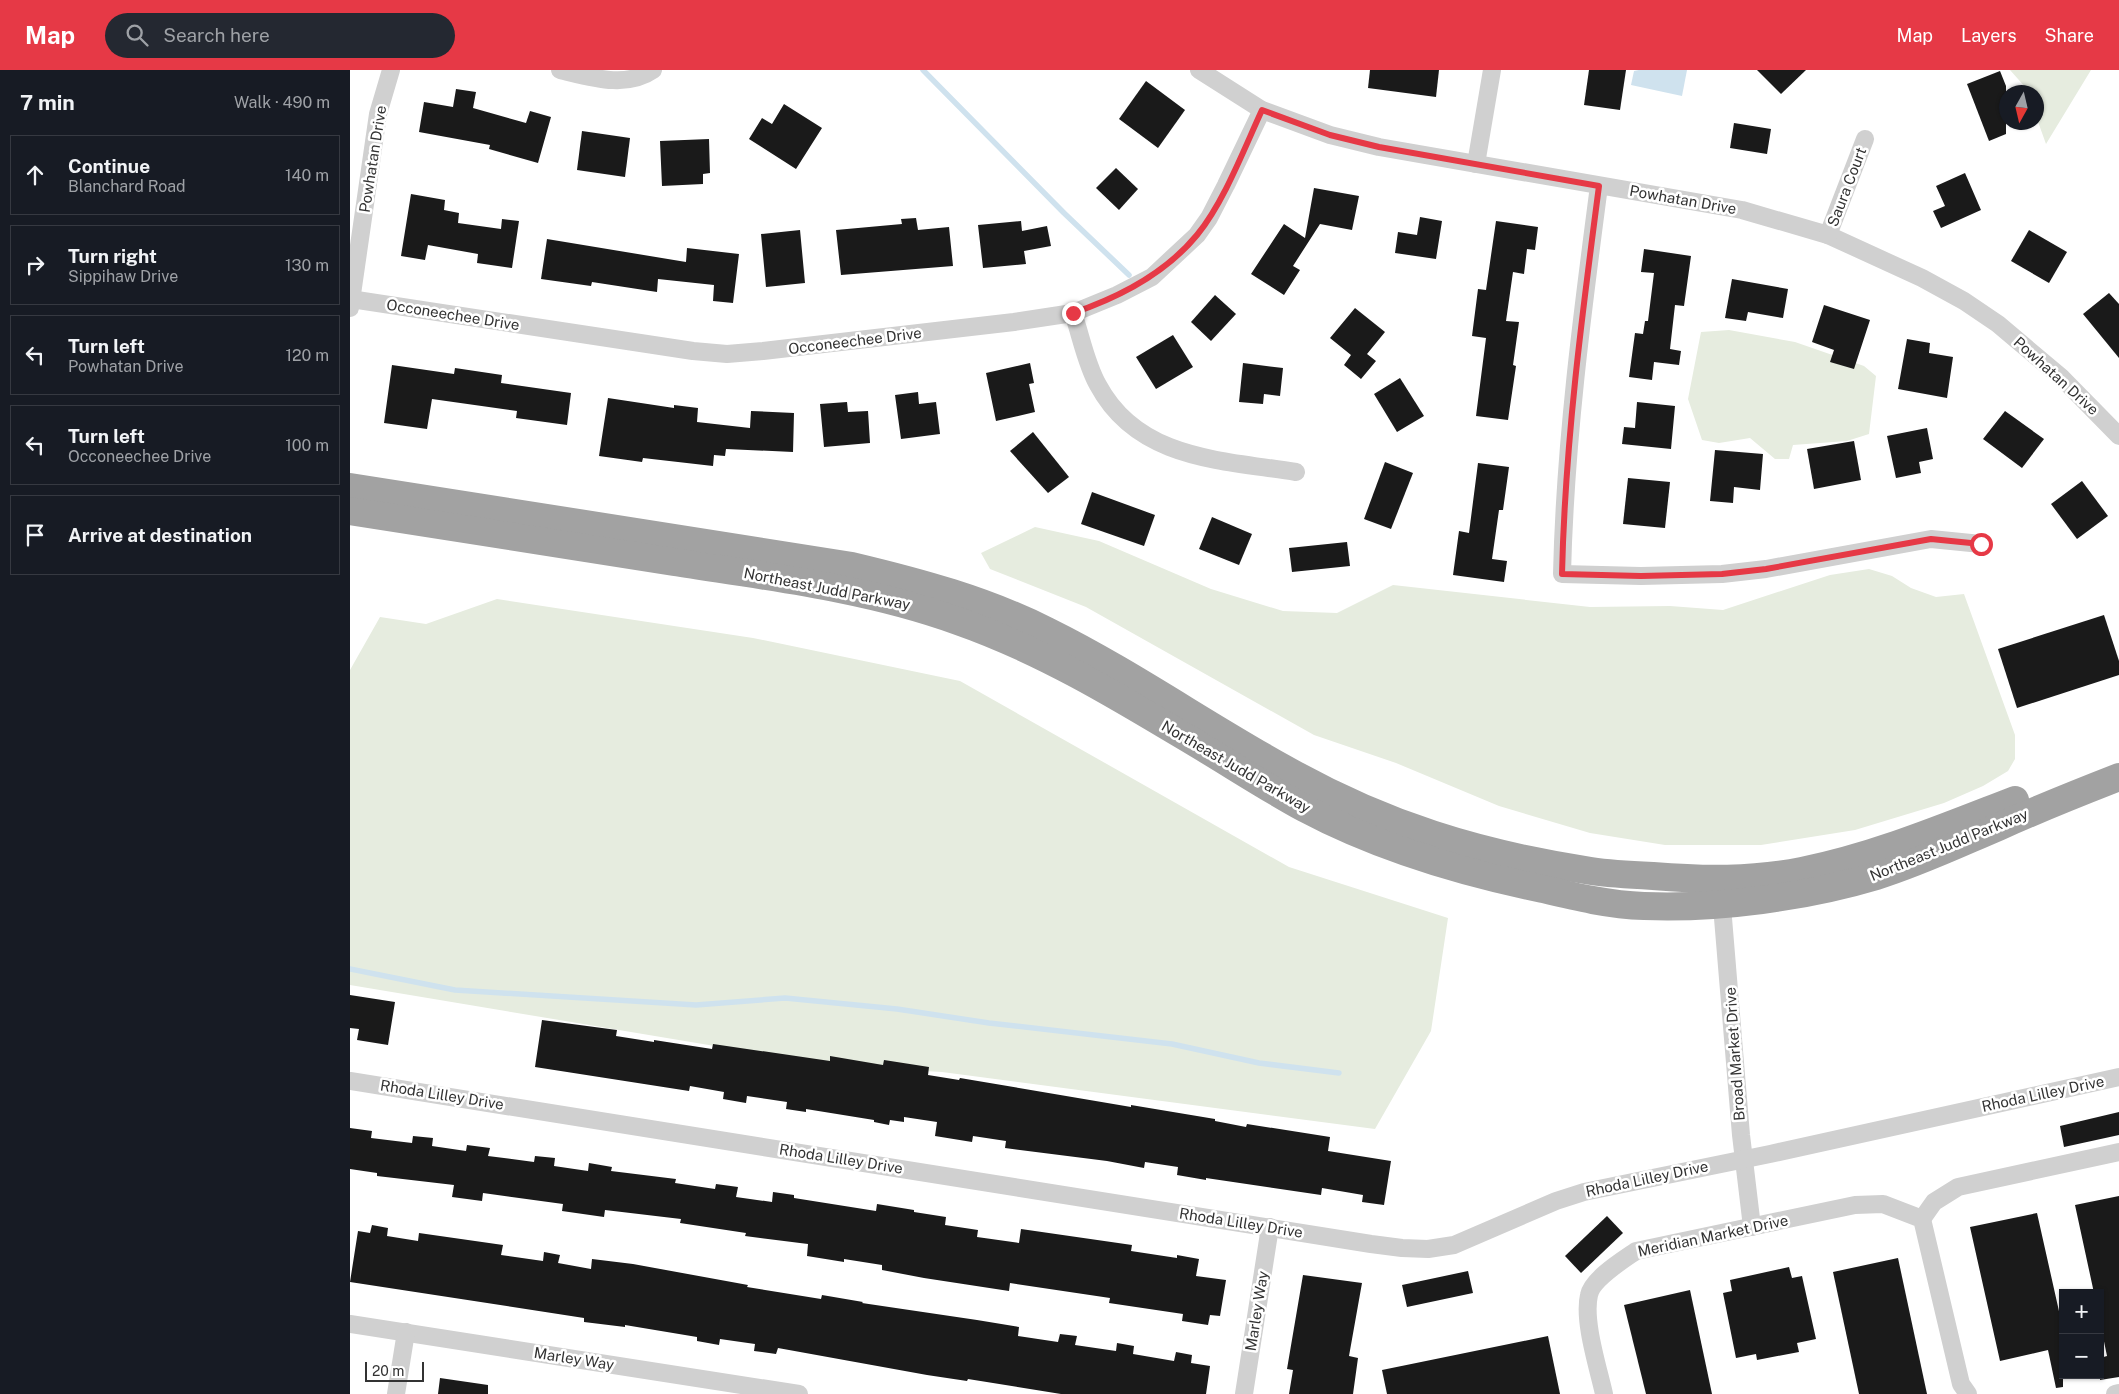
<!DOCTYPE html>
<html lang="en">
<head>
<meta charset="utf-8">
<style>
	:root { --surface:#171b24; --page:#242831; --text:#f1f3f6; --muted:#9ea1a6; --line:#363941; --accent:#e63946 }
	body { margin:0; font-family:"Public Sans",sans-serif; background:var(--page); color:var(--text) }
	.controls { position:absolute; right:15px; bottom:15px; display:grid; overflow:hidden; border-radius:0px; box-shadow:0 1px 4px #0004 }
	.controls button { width:45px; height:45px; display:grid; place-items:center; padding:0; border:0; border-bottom:1px solid var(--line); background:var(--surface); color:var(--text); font:25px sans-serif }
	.compass { position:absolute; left:1649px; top:15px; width:45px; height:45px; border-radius:50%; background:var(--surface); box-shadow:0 1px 4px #0004; rotate:188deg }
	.scale { position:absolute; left:15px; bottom:12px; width:59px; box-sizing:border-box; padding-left:5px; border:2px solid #333; border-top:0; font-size:14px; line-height:18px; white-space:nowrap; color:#333; -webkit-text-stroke:4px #fff; paint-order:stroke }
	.stop { position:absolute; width:15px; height:15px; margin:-11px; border:4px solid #e63946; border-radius:50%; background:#fff }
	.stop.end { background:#e63946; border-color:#fff; box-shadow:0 1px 5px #0008 }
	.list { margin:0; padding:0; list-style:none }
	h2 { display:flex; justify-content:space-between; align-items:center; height:65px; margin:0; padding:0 20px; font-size:21px }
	h2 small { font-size:16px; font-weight:400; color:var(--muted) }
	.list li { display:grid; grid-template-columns:32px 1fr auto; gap:15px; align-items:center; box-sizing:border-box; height:80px; margin:0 10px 10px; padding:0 10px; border:1px solid var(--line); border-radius:0px }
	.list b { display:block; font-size:19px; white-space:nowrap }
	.list p { margin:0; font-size:16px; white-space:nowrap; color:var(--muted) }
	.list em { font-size:16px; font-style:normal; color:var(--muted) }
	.icon { flex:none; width:28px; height:28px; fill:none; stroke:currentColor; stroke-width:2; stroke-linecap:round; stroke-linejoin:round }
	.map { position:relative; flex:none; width:1769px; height:1324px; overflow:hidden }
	header { display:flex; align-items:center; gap:30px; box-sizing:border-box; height:70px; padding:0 25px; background:var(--accent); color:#fff }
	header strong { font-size:24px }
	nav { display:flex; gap:28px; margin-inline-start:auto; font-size:18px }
	.search { width:350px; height:45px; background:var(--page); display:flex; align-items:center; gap:12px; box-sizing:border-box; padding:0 18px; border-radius:28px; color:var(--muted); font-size:19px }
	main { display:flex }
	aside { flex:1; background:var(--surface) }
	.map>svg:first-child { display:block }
</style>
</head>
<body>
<header>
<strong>Map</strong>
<div class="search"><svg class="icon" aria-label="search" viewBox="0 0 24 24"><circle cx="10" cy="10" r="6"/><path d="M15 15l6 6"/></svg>Search here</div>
<nav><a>Map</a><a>Layers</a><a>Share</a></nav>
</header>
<main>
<aside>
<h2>7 min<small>Walk · 490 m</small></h2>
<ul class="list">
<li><svg class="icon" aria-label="ahead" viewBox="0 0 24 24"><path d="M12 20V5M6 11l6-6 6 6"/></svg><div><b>Continue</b><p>Blanchard Road</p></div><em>140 m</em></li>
<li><svg class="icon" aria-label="right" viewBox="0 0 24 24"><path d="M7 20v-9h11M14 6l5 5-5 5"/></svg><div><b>Turn right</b><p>Sippihaw Drive</p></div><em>130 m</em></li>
<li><svg class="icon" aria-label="left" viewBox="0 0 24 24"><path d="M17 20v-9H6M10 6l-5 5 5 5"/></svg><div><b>Turn left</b><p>Powhatan Drive</p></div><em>120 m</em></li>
<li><svg class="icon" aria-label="left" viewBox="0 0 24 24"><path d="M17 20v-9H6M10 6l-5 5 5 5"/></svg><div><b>Turn left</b><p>Occoneechee Drive</p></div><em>100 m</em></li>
<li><svg class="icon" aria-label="arrive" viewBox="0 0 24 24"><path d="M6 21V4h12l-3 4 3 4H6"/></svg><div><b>Arrive at destination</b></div></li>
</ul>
</aside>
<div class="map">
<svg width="1769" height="1324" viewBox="0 0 1769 1324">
	<rect width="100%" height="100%" fill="#fff"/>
	<!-- green -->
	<g fill="#e6ecdf">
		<path d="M 1660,0 L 1741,0 L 1696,74 L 1687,49 L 1686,22 L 1677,22 L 1676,18 Z"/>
		<path d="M 1379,260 L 1445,272 L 1514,296 L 1526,306 L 1519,364 L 1497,371 L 1443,375 L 1439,389 L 1425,389 L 1400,368 L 1369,373 L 1352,370 L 1338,329 L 1351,262 Z"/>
		<path d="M 685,457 L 749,471 L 861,519 L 933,541 L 987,543 L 1043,515 L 1240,537 L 1320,536 L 1373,540 L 1480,505 L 1519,499 L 1542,506 L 1561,518 L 1586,527 L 1614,524 L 1665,665 L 1665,689 L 1658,701 L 1633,716 L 1594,733 L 1505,760 L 1411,775 L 1315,775 L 1240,763 L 1149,736 L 1046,693 L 964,665 L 736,537 L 640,499 L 631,483 Z"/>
		<path d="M 147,529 L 403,568 L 610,611 L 939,797 L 1098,848 L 1081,961 L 1025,1059 L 592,1002 L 484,996 L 0,915 L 0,600 L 30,547 L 76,554 Z"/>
	</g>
	<!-- water -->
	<path fill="#cfe2ee" d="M 1289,0 L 1337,0 L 1332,26 L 1281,15 L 1284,1 Z"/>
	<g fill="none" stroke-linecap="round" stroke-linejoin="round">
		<!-- stream -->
		<g stroke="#cfe2ee" stroke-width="5.5">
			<path d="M 573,0 L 714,143 L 779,205"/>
			<path d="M 0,899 L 105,920 L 346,935 L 435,928 L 547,939 L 639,953 L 822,974 L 909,993 L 989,1003"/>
		</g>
	</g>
	<!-- building -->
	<g fill="#1a1a1a">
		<path d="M 1020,0 L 1089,0 L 1086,27 L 1018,18 Z"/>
		<path d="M 1239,0 L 1276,0 L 1270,40 L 1234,35 Z"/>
		<path d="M 1407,0 L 1456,0 L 1431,24 Z"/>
		<path d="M 1650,1 L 1656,16 L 1656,64 L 1639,71 L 1617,14 Z"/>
		<path d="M 796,11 L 835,40 L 808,78 L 769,49 Z"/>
		<path d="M 106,19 L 126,22 L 123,38 L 176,53 L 180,41 L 201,47 L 188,93 L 139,79 L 140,75 L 69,62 L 74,32 L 103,37 Z"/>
		<path d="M 434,34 L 472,58 L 446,99 L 399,69 L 412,48 L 422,54 Z"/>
		<path d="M 1384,53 L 1421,59 L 1417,84 L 1380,78 Z"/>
		<path d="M 232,61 L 280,68 L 275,107 L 227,100 Z"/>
		<path d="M 359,69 L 360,103 L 353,104 L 353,114 L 312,116 L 310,71 Z"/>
		<path d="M 766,98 L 788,119 L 769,140 L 746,118 Z"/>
		<path d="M 1615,103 L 1631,140 L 1591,158 L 1583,141 L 1595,136 L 1586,116 Z"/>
		<path d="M 964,118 L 1009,126 L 1002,160 L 970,154 L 943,196 L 950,200 L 934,225 L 901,204 L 934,154 L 955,168 Z"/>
		<path d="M 61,124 L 95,130 L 94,140 L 109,143 L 108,153 L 151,159 L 152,149 L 169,151 L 162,198 L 127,193 L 128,184 L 78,175 L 75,190 L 51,186 Z"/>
		<path d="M 1070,147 L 1092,151 L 1086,189 L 1045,183 L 1048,162 L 1067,165 Z"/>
		<path d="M 566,148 L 568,160 L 599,157 L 603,196 L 491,205 L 486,160 L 552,154 L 551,149 Z"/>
		<path d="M 671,151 L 672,161 L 697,156 L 701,176 L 674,181 L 676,194 L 633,198 L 628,155 Z"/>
		<path d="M 1146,151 L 1188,157 L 1185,180 L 1177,179 L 1174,204 L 1163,202 L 1156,251 L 1169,252 L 1163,295 L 1166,296 L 1158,350 L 1126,346 L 1136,268 L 1122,266 L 1128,219 L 1136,220 Z"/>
		<path d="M 450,160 L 455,213 L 416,217 L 411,164 Z"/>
		<path d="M 1679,160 L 1717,182 L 1699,213 L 1661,191 Z"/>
		<path d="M 197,169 L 336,192 L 337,178 L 389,184 L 383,233 L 363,231 L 364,215 L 308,209 L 307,222 L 242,212 L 241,216 L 191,209 Z"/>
		<path d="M 1294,179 L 1341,186 L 1334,236 L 1325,235 L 1320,279 L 1331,281 L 1329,295 L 1304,292 L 1302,310 L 1279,307 L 1285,263 L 1293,264 L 1295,251 L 1298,251 L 1304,203 L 1291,202 Z"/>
		<path d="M 1382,209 L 1438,219 L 1433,248 L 1398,242 L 1396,251 L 1375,248 Z"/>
		<path d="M 1759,223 L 1769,234 L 1769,288 L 1733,244 Z"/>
		<path d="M 865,225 L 886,244 L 861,271 L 841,252 Z"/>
		<path d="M 1474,235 L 1520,250 L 1504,299 L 1480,292 L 1484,280 L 1462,272 Z"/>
		<path d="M 1005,238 L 1035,262 L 1017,284 L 1026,291 L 1011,309 L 994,295 L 1001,285 L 980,268 Z"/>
		<path d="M 823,265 L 843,297 L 806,319 L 786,287 Z"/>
		<path d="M 1557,269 L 1580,273 L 1579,283 L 1603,287 L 1597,328 L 1548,319 Z"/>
		<path d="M 680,293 L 684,313 L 679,314 L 685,342 L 646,351 L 636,303 Z"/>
		<path d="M 893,293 L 933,298 L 930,326 L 914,324 L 913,334 L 889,332 Z"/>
		<path d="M 42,295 L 104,304 L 105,298 L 152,305 L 151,313 L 221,323 L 217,355 L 166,348 L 167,341 L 82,329 L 77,359 L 34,353 Z"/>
		<path d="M 1050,308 L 1074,346 L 1047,362 L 1024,324 Z"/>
		<path d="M 568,322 L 569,334 L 586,332 L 590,364 L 551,369 L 545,325 Z"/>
		<path d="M 258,328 L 324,338 L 324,335 L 348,338 L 347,352 L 400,358 L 401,341 L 444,343 L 443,382 L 376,379 L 375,386 L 364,385 L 363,396 L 293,388 L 292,392 L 249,386 Z"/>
		<path d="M 497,332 L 498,342 L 518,341 L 520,373 L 474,377 L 470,334 Z"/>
		<path d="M 1287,332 L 1325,336 L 1321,379 L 1272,374 L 1274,357 L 1285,358 Z"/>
		<path d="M 1655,341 L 1694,369 L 1672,398 L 1633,369 Z"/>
		<path d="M 1577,358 L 1583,389 L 1569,392 L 1571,403 L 1546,408 L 1537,366 Z"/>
		<path d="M 683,362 L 719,407 L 698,423 L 660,381 Z"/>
		<path d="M 1504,371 L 1511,410 L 1464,419 L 1457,379 Z"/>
		<path d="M 1365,380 L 1413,384 L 1410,420 L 1384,417 L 1383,433 L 1360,431 Z"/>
		<path d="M 1035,392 L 1063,403 L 1041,459 L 1014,449 Z"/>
		<path d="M 1128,393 L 1159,397 L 1153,440 L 1149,440 L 1142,489 L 1157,491 L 1154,512 L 1103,505 L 1109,461 L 1119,463 Z"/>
		<path d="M 1278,408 L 1320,412 L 1315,458 L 1273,454 Z"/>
		<path d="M 1732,411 L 1758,446 L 1727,469 L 1701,434 Z"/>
		<path d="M 742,422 L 805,445 L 794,476 L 731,454 Z"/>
		<path d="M 862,447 L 902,464 L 889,495 L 849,479 Z"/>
		<path d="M 997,472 L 1000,496 L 942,502 L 939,478 Z"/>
		<path d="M 1754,545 L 1769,591 L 1769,605 L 1667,638 L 1648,579 Z"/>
		<path d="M 0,925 L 45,932 L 38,975 L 7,970 L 9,959 L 0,958 Z"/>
		<path d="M 192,950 L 267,960 L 266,966 L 304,972 L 304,970 L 362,979 L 363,974 L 480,991 L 480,986 L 533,995 L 534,990 L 579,997 L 578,1005 L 609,1010 L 610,1008 L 781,1037 L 781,1035 L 865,1049 L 865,1051 L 896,1057 L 897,1054 L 980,1067 L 978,1081 L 1041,1091 L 1034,1135 L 1012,1132 L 1013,1125 L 972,1118 L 971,1125 L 856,1108 L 856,1110 L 827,1105 L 828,1097 L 795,1092 L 794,1098 L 757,1091 L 655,1078 L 656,1071 L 623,1066 L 622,1072 L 585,1066 L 587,1052 L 554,1047 L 554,1052 L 540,1050 L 539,1055 L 524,1052 L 524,1050 L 456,1039 L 456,1042 L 436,1039 L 437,1032 L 397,1026 L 396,1033 L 373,1029 L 374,1022 L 340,1016 L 339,1021 L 185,997 Z"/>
		<path d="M 1769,1042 L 1769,1065 L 1714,1077 L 1710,1056 Z"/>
		<path d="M 0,1058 L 22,1061 L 21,1068 L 62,1073 L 63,1066 L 83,1068 L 82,1076 L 116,1081 L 117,1075 L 140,1078 L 138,1086 L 184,1092 L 185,1086 L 205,1088 L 204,1096 L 238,1101 L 239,1093 L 262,1097 L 261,1101 L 326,1109 L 325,1113 L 365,1119 L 366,1114 L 388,1117 L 386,1127 L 422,1132 L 423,1122 L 444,1125 L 444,1128 L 526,1141 L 527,1134 L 564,1140 L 564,1142 L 596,1147 L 595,1155 L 628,1160 L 627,1167 L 669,1173 L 671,1159 L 782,1175 L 781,1181 L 827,1188 L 827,1185 L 849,1189 L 846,1206 L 876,1210 L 870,1246 L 860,1245 L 858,1255 L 832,1251 L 833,1244 L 759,1233 L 760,1228 L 660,1213 L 659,1221 L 574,1208 L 532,1200 L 532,1195 L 494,1189 L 494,1192 L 457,1186 L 458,1174 L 395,1166 L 396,1163 L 330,1153 L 331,1149 L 255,1140 L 254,1147 L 212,1141 L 213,1134 L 133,1123 L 132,1131 L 102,1127 L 104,1115 L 27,1106 L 27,1103 L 0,1099 Z"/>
		<path d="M 1769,1126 L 1769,1307 L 1750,1310 L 1750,1288 L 1757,1286 L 1750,1252 L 1750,1223 L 1744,1223 L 1725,1135 Z"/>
		<path d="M 1687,1143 L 1713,1259 L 1713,1317 L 1706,1318 L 1698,1280 L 1650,1291 L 1620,1157 Z"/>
		<path d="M 1257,1146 L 1273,1163 L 1231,1203 L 1215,1186 Z"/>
		<path d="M 22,1155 L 38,1158 L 37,1166 L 68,1171 L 69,1163 L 153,1175 L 151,1185 L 193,1191 L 194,1182 L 210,1185 L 208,1193 L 241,1199 L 242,1189 L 283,1194 L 398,1215 L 397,1217 L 471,1229 L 472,1225 L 513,1232 L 512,1233 L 627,1250 L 669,1257 L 668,1266 L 708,1272 L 710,1264 L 727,1266 L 725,1275 L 766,1281 L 767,1273 L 784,1276 L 783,1284 L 824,1291 L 826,1282 L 842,1285 L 841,1293 L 860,1296 L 856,1324 L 711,1324 L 618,1309 L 617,1311 L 577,1305 L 428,1278 L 426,1284 L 404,1281 L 405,1274 L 370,1269 L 369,1275 L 347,1271 L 347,1267 L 275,1255 L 275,1257 L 234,1252 L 234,1248 L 0,1212 L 8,1161 L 20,1163 Z"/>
		<path d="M 1548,1188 L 1577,1324 L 1509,1324 L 1483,1202 Z"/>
		<path d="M 1439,1197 L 1442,1208 L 1452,1206 L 1466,1269 L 1447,1273 L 1449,1282 L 1407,1290 L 1406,1284 L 1386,1288 L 1373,1223 L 1382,1221 L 1380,1210 Z"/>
		<path d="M 1118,1201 L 1123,1223 L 1057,1237 L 1052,1215 Z"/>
		<path d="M 953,1205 L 1012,1213 L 999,1286 L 1008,1288 L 1003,1324 L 939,1324 L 943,1300 L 937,1299 Z"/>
		<path d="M 1340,1220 L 1362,1324 L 1296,1324 L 1274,1235 Z"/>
		<path d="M 1198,1266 L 1210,1324 L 1037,1324 L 1032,1300 Z"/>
		<path d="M 90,1308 L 138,1315 L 138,1324 L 88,1324 Z"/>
	</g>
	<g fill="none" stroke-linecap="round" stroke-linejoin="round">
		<!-- minor -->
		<g stroke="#d0d0d0" stroke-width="18">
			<path d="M 210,0 C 240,7 276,19 303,0"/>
			<path d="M 849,0 L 912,40 L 980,65 L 1029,77 L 1392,140 L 1478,165 L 1572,208 L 1614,231 L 1648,254 L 1712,308 L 1769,366"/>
			<path d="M 1126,94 L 1142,0"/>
			<path d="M 1249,116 C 1232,245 1215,374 1212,504 L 1291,506 L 1372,504 L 1416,499 L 1581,469 L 1631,474"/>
			<path d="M 1478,165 L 1515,69"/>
			<path d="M 0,229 L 343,281 L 377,284 L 413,281 L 664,252 L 723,243 L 767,225 L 802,207 L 847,165 L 859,148 L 876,115 L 912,40"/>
			<path d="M 0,238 L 28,44 L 41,0"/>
			<path d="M 723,243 C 731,266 736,294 748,315 C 788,390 872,390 946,402"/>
			<path d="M 1371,824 L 1391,1065 L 1402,1157"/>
			<path d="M 0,1011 L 1021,1174 L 1052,1178 L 1078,1179 L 1104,1175 L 1206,1131 L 1234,1122 L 1420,1084 L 1769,1007"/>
			<path d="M 1572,1149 L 1584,1132 L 1608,1117 L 1769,1082"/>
			<path d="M 0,1254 L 449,1324"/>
			<path d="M 46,1324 L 56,1262"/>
			<path d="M 894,1324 L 920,1157"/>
			<path d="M 1254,1324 C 1248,1297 1233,1251 1239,1225 C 1242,1209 1273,1190 1286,1181 L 1505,1135 L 1533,1134 L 1572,1149 L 1611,1314 L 1618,1324"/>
			<path d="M 1765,1324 L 1769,1323"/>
		</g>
		<!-- trunk -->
		<g stroke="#a2a2a2" stroke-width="28">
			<path d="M 0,417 L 502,496 C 569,512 636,530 697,561 C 780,602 855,655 935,699 C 1034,755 1129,784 1241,801 C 1261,804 1282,805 1303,806 C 1353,810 1402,811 1452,801 C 1526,786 1595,757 1665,730"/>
			<path d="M 0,441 C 108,458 216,475 324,492 C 420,507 517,518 608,551 C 697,582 777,632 857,680 C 890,700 921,720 954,738 C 1029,778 1110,802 1193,819 C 1226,827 1260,835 1294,836 C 1368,839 1456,827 1526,806 C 1568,793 1608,774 1648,757 C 1688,739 1728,723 1769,707"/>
		</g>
	</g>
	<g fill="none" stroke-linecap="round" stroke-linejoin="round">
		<!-- route -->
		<path stroke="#e63946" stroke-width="6" d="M 723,243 C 770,227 815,204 847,165 C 874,132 894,79 912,40 L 980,65 L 1029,77 L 1249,116 C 1232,245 1215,374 1212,504 L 1291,506 L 1372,504 L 1416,499 L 1581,469 L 1631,474"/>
	</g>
	<g text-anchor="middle" stroke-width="5" stroke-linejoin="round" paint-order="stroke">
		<!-- street labels -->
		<g font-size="15" fill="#333" stroke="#fff">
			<text transform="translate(23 89) rotate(-81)" y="5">Powhatan Drive</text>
			<text transform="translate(1497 117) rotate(-69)" y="5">Saura Court</text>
			<text transform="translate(1333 130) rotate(10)" y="5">Powhatan Drive</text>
			<text transform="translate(103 245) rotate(9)" y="5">Occoneechee Drive</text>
			<text transform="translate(505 271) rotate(-7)" y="5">Occoneechee Drive</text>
			<text transform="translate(1706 306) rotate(42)" y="5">Powhatan Drive</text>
			<text transform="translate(477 519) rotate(11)" y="5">Northeast Judd Parkway</text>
			<text transform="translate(886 697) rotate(30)" y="5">Northeast Judd Parkway</text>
			<text transform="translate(1599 775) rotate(-22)" y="5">Northeast Judd Parkway</text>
			<text transform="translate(1385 984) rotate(-94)" y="5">Broad Market Drive</text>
			<text transform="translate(1693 1024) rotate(-12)" y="5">Rhoda Lilley Drive</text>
			<text transform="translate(92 1025) rotate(9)" y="5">Rhoda Lilley Drive</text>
			<text transform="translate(491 1089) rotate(9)" y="5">Rhoda Lilley Drive</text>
			<text transform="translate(1297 1109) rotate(-12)" y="5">Rhoda Lilley Drive</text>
			<text transform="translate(891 1153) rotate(9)" y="5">Rhoda Lilley Drive</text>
			<text transform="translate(1363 1166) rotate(-12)" y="5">Meridian Market Drive</text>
			<text transform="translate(907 1241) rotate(-81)" y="5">Marley Way</text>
			<text transform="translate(224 1289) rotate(9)" y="5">Marley Way</text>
		</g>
	</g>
</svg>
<div class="controls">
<button>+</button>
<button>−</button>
</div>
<svg class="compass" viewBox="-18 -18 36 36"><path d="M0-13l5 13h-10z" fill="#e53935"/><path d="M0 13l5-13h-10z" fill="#9ea1a6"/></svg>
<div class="scale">20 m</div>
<div class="stop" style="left:1631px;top:474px"></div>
<div class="stop end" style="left:723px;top:243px"></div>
</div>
</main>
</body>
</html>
